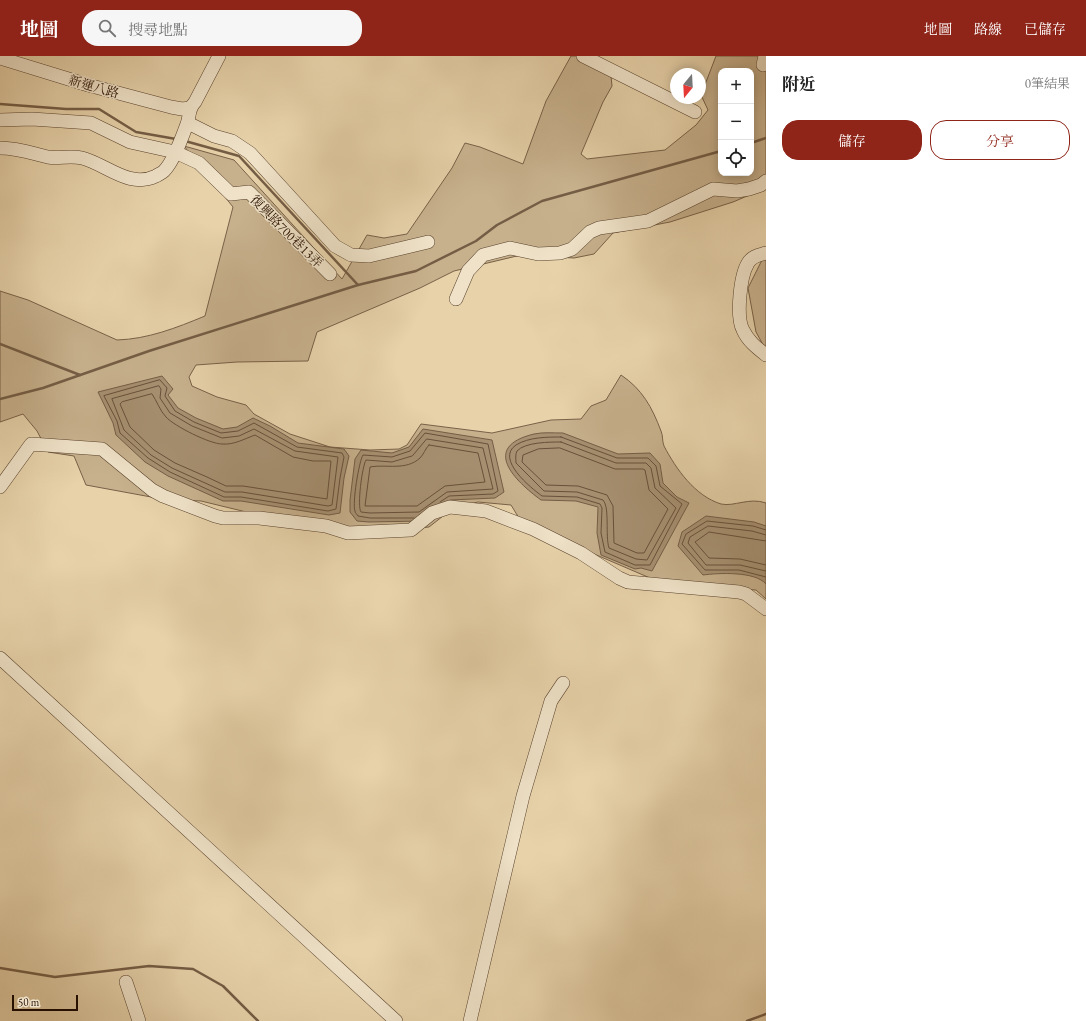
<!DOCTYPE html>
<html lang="zh-TW">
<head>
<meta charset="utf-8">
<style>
	:root { --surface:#fff; --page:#f6f6f6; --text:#222; --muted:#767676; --line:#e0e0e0; --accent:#8f2418 }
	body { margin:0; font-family:"EB Garamond","Noto Serif TC",serif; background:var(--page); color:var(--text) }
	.controls { position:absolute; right:12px; top:12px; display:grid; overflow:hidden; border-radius:8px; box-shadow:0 2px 10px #0003 }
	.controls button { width:36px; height:36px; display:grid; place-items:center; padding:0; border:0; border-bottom:1px solid var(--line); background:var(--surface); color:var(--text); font:20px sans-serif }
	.compass { position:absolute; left:670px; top:12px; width:36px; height:36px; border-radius:50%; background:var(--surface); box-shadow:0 2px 10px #0003; rotate:198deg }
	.scale { position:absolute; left:12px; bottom:10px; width:66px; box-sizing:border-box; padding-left:4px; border:2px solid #291102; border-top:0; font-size:11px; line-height:14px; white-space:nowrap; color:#291102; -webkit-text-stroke:3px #efe2c8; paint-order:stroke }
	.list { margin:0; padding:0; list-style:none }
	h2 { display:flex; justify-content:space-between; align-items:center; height:52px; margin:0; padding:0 16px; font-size:17px }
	h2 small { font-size:13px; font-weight:400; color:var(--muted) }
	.actions { display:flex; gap:8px; padding:12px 16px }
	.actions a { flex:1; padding:9px 0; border:1px solid var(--accent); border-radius:16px; text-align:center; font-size:14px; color:var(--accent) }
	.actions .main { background:var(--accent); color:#fff }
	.icon { flex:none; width:22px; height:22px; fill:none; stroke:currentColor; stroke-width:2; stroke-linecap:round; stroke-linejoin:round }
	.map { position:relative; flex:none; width:766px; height:965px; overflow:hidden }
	header { display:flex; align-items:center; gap:24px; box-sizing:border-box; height:56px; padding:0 20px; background:var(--accent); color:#fff }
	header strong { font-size:19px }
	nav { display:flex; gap:22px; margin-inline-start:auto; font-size:14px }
	.search { width:280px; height:36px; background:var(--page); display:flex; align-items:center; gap:10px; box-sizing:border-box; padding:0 14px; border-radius:16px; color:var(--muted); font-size:15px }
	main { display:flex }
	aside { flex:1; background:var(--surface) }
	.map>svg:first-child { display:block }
</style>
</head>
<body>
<header>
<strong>地圖</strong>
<div class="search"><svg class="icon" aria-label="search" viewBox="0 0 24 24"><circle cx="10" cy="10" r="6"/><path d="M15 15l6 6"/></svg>搜尋地點</div>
<nav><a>地圖</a><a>路線</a><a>已儲存</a></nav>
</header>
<main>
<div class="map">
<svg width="766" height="965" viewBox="0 0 766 965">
	<rect width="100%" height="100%" fill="#e7d2aa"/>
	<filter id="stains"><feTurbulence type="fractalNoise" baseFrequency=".005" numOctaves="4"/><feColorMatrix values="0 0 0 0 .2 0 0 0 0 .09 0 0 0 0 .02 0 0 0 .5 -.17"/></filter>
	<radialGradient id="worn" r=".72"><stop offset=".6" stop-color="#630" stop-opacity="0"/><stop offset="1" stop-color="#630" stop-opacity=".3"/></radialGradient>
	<!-- green -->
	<g fill="#c7b18d" stroke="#786148" fill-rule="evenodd">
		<path d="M 571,0 L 593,0 L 610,10 L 612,30 L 603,46 L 581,98 L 587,103 L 665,94 L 696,69 L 708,54 L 701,39 L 716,0 L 766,0 L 766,132 L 733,146 L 670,166 L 613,177 L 594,198 L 574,202 L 521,199 L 454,215 L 420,232 L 317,276 L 308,305 L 237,306 L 196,309 L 189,321 L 192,330 L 217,341 L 246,349 L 254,358 L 290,378 L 330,391 L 370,394 L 399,393 L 407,389 L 421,368 L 492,377 L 551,364 L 581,363 L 591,350 L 606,344 L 621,319 C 642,333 652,351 661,375 C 663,379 662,385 664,390 C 676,413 695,440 721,448 C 734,451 749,441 766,447 L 766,543 L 756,534 L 664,528 L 522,467 L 511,449 L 478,446 L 452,453 L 429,471 L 376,476 L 267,461 L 201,445 L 162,443 L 86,429 L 74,400 L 48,396 L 37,375 L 23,358 L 0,366 L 0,235 L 28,244 L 117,284 C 148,283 176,272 205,260 L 233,151 L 184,90 L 234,104 L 342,223 L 367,179 L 384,182 L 407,178 L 452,112 L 465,87 L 480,91 L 523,108 L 546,45 ZM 721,15 L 751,15 L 751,117 L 721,117 Z"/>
		<path d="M 766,196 L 766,294 L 756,276 L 748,232 Z"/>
	</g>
	<!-- water -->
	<g fill="#a69071" stroke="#745d45">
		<path d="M 162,320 L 173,333 L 168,339 L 178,352 L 196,362 L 223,373 L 237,371 L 253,362 L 270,370 L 298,387 L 344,393 L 349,400 L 344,422 L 340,457 L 329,459 L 241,445 L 223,445 L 168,420 L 145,406 L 116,379 L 113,367 L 98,336 Z"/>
		<path d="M 423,373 L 492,384 L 504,436 L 495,442 L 450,444 L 423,465 L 369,466 L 357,465 L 350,456 L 350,444 L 355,403 L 361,394 L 392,397 L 409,391 Z"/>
		<path d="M 563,377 L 618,398 L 650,397 L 660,408 L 663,427 L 677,441 L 689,447 L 652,515 L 641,512 L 635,513 L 601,499 L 597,477 L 598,451 L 576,445 L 541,444 C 515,425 480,391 534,378 C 543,376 553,377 563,377 Z"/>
		<path d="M 706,460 L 754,466 L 766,470 L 766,528 C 755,515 718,517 703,519 L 678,490 L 682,476 Z"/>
	</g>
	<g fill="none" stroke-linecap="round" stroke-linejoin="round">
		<!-- shore -->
		<g stroke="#68503a" stroke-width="1">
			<path d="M 160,324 L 167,332 L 165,340 L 175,355 L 194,366 L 221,377 L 238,375 L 254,367 L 297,391 L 342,397 L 344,401 L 340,422 L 336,453 L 328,455 L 241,441 L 224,441 L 170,416 L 148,402 L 120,377 L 117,365 L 104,340 Z"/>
			<path d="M 159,330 L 161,333 L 160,342 L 170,357 L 192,370 L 222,382 L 239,380 L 254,373 L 295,395 L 338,401 L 332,449 L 328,450 L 242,436 L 225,436 L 172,412 L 151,399 L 124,374 L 112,343 Z"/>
			<path d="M 152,338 C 157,345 160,355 166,361 C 174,370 210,388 222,388 C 234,389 244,383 255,379 L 293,401 L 313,405 L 331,405 L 327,443 L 243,430 L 226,430 L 207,421 L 175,407 L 154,394 L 130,371 L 120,348 L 122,346 Z"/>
			<path d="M 561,381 L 617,402 L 648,402 L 656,410 L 660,430 L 682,448 L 650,509 L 635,509 L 605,496 L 601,477 L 602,452 L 600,448 L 577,441 L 542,440 C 531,432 495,403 516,389 C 529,381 547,381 561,381 Z"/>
			<path d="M 427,383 L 483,392 L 493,433 L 447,436 L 419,456 L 370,457 L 361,456 C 357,450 362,411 366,404 L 392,406 L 412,400 Z"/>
			<path d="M 561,386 L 616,407 L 646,407 L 651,412 L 655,432 L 676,452 L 647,504 L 636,503 L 609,492 C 605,479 610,452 603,444 L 577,436 L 544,435 L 516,407 C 516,404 515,398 517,395 C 525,386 550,386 561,386 Z"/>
			<path d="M 429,389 L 478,397 L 485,426 L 445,430 L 417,450 L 365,450 L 370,411 C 386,408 406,415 420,402 C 424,398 425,393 429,389 Z"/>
			<path d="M 560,392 L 615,413 L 643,413 L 645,414 L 649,434 L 668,453 L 644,497 L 637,497 L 614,487 L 613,450 L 607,439 L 578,430 L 546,429 L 522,406 L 523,399 L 538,393 Z"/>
			<path d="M 414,462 L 370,462 L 358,460 C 357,458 355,457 355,455 C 352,448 359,405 363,399 L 392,401 L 410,395 L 425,377 L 488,388 L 498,435 L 493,438 L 449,440 L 440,446"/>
			<path d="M 766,474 L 753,470 L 707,465 L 686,478 L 682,488 L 705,514 L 739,514 L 766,521"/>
			<path d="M 766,479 L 752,475 L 708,470 L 690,481 L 688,487 L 706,509 L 740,509 L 766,515"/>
			<path d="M 766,485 L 709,476 L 695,486 L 709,502 L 740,503 L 766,509"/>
		</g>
		<!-- stream -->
		<g stroke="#745d45" stroke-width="2.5">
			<path d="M 0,48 L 66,53 L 99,53 L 136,76 L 176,83"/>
			<path d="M 185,85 L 239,100 L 358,229 L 416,215 L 476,185 L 497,169 L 542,145 L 721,95"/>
			<path d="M 751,87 L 766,82"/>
			<path d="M 0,288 L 80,319"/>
			<path d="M 0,343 L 43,332 L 149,295 L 358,229"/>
			<path d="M 0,912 L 55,921 L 149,910 L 193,913 L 223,930 L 258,965"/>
			<path d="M 747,965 L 766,958"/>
		</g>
		<defs>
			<g id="minor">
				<path d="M 583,0 L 695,56"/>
				<path d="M 0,2 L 88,29 L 171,51 L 182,53 L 190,52"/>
				<path d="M 763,9 L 765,0"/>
				<path d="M 0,64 L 32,63 L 91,67 L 130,86 L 175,96 L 199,107 L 231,138 L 249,136 L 330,218"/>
				<path d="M 188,67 L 214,80 L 232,85 L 250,97 L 335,190 L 351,199 L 369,200 L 428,186"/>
				<path d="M 0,92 C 18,92 31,97 48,101 C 59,103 70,99 82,102 C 106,108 129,133 156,120 C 159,118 162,117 164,115 C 174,105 182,81 187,68 C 190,60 188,53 195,46 L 219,0"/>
				<path d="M 766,197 C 759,199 752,200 748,207 C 740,220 736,261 743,274 C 748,285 757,292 766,299"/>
				<path d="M 456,243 L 468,215 L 483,199 L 510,192 L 538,198 L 560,197 L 572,193 L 590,176 L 599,172 L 648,165 L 713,133 L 737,135 L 749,133 L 761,129 L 766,125"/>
				<path d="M 0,431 L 31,388 L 102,393 L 152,434 L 163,440 L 215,460 L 223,462 L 259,462 L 326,470 L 348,477 L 411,474 L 432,457 L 450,451 L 486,455 L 533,473 L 581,497 L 619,522 L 628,526 L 739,536 L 746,538 L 766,553"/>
				<path d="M 0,602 L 396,965"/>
				<path d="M 126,926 L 139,965"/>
				<path d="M 470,965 L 523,740 L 551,645 L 563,627"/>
			</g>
		</defs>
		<!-- minor casing -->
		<use href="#minor" stroke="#58412c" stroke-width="14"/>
		<!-- minor -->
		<use href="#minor" stroke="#efe2c8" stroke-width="13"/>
	</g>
	<g text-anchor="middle" stroke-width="3" stroke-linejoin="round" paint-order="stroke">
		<!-- street labels -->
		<g font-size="13" fill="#291102" stroke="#efe2c8">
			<text transform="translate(94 30) rotate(16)" y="5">新運八路</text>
			<text transform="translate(287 175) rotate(45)" y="5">復興路700巷13弄</text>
		</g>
	</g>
	<rect width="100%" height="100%" filter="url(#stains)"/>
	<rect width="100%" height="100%" fill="url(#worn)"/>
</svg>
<div class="controls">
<button>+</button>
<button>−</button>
<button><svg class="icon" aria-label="locate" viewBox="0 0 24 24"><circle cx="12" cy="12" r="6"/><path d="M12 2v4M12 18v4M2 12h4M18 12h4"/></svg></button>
</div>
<svg class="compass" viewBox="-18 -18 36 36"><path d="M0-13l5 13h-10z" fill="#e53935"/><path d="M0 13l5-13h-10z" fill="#767676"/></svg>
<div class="scale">50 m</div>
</div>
<aside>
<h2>附近<small>0筆結果</small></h2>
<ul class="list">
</ul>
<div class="actions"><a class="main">儲存</a><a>分享</a></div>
</aside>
</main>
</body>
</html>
